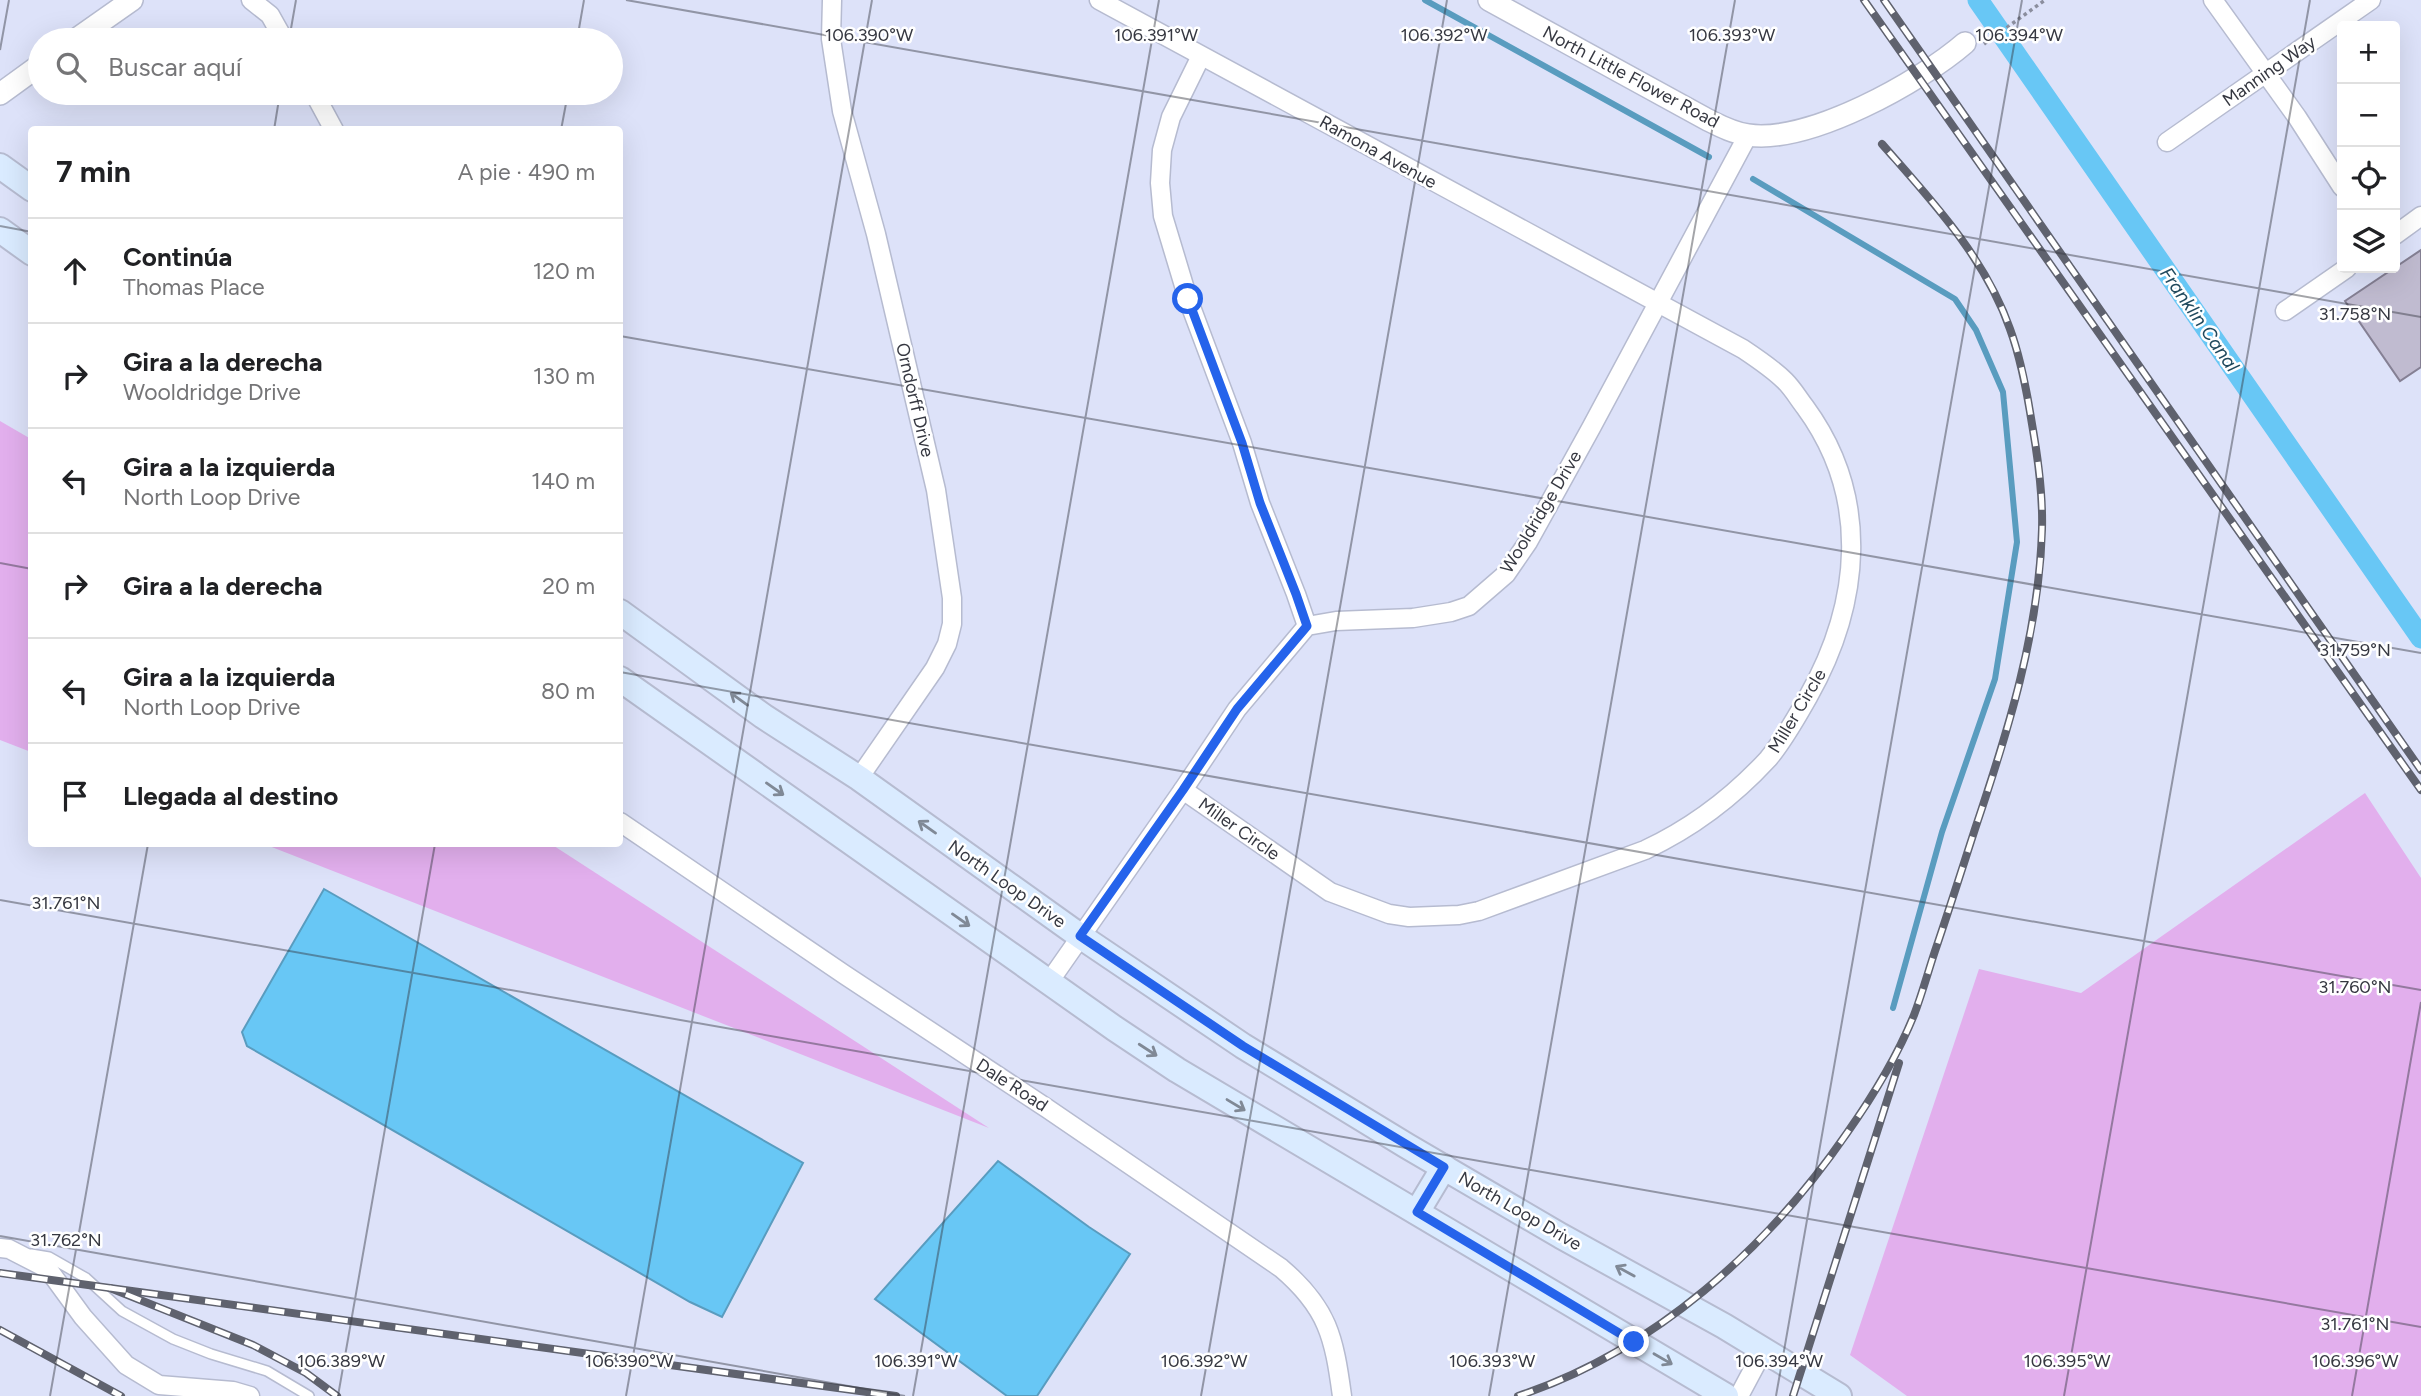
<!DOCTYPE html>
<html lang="es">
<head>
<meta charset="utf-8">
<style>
	:root { --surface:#fff; --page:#f2f2f2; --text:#202124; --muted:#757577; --line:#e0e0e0 }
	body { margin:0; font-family:Figtree,sans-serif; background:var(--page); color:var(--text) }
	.controls { position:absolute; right:21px; top:21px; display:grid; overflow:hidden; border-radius:7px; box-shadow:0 7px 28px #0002 }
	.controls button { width:63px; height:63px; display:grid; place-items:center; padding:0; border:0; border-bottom:2px solid var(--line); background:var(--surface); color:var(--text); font:35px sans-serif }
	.stop { position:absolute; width:21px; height:21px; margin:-16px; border:5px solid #2563eb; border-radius:50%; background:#fff }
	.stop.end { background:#2563eb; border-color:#fff; box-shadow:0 2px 7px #0008 }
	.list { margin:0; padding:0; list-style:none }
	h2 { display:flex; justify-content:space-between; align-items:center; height:91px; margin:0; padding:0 28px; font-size:30px }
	h2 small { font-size:23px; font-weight:400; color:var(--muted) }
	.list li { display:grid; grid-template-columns:46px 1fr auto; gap:21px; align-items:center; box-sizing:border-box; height:105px; padding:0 28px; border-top:2px solid var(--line) }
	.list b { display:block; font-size:26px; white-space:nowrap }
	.list p { margin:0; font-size:23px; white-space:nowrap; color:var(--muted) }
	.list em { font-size:23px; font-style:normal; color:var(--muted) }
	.icon { flex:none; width:38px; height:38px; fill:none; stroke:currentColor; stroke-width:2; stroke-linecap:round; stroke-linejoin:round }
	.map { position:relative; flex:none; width:2421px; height:1396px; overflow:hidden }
	.search { position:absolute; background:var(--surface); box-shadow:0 7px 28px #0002; left:28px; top:28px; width:595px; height:77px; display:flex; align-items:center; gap:18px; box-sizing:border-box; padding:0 24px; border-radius:38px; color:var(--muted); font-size:26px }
	.panel { position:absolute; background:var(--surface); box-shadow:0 7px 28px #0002; left:28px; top:126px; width:595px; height:721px; border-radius:7px }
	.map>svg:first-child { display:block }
</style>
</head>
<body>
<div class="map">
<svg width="2421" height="1396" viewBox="0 0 2421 1396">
	<rect width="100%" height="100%" fill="#dde2f9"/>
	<!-- green -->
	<g fill="#e2afed">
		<path d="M 0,421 L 31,439 L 31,752 L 0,740 Z"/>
		<path d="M 2365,793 L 2421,878 L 2421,1396 L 1907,1396 L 1850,1355 L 1979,969 L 2081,993 Z"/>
		<path d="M 264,844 L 551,844 L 989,1128 Z"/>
	</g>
	<!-- water -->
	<g fill="#68c7f5" stroke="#599cbf" stroke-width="2">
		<path d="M 324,889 L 803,1163 L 722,1317 L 690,1302 L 247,1046 L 242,1032 Z"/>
		<path d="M 998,1161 L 1089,1227 L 1130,1254 L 1037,1396 L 1007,1396 L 875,1299 Z"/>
	</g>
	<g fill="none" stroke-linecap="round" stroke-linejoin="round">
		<!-- stream -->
		<g stroke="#599cbf" stroke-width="6">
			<path d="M 1425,0 L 1709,157"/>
			<path d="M 1753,179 L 1955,299 L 1976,330 L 2003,392 L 2017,542 L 1995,679 L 1942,832 L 1893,1008"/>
		</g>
		<!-- canal -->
		<path stroke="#68c7f5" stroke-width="21" d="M 1978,0 L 2421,638"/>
	</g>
	<!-- building -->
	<path fill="#c0bbd0" stroke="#858094" stroke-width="2" d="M 2421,250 L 2421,367 L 2400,381 L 2345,301 Z"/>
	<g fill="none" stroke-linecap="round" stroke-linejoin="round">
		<defs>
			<path id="service" d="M 31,1254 L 49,1257 L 86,1278 L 122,1311 L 173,1339 L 211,1354 L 267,1371 L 309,1396"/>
			<g id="minor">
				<path d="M 251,0 L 270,15 L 284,40"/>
				<path d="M 832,0 L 831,39 L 842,111 L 876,234 L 936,490 L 952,598 L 952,624 L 947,644 L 935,668 L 859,778"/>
				<path d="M 1099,0 L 1743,349 C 1758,359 1773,369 1785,381 C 1793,389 1798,398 1805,407 C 1871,497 1861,603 1808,697 C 1796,718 1784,740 1768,759 C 1733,797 1692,828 1645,850 L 1479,911 L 1459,915 L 1409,917 L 1389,914 L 1330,892 L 1183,790"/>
				<path d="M 2213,0 L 2297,117 L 2342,187"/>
				<path d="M 1201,56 L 1171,117 L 1162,150 L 1160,183 L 1163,216 L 1188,299 L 1242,443 L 1260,503 L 1296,594 L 1307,626"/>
				<path d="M 314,93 L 334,130"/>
				<path d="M 2167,142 L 2371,0"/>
				<path d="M 2395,235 L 2421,216"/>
				<path d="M 2285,311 L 2347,268"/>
				<path d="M 620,822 L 845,975 L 1048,1109 L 1281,1268 C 1328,1308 1334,1337 1342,1396"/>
				<path d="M 1049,982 L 1183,790 L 1237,709 L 1307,626 L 1336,621 L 1413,618 L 1451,612 L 1469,606 L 1506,574 L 1528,542 L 1591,428 L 1748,135"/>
				<path d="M 0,1248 L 9,1249 L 48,1269 L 83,1317 L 126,1365 L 159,1385 L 233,1391 L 250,1396"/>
				<path d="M 1739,1396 L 1764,1349"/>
			</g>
			<g id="tertiary">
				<path d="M 1489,0 L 1708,120 C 1720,126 1733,133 1748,135 C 1809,144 1920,82 1965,43"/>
				<path d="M 75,40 L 132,0"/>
				<path d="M 0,94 L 40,65"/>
			</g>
			<g id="secondary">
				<path d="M 0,166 L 32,189"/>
				<path d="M 0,230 L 32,253"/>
				<path d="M 620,612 L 763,716 L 859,778 L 1080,936 L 1243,1046 L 1407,1146 L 1561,1236 L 1724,1326 L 1839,1396"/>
				<path d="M 620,679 L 1114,1028 L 1177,1070 L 1726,1396"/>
				<path d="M 1417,1212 L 1444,1167"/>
			</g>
		</defs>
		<!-- service casing -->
		<use href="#service" stroke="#b6bbd0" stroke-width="12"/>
		<!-- minor casing -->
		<use href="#minor" stroke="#b6bbd0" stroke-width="21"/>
		<!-- tertiary casing -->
		<use href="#tertiary" stroke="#b6bbd0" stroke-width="24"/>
		<!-- secondary casing -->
		<use href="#secondary" stroke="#b6bbd0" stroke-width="28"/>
		<!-- path -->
		<path stroke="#8b8e9e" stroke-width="3.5" stroke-dasharray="3.5 3.5" stroke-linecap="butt" d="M 1984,44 L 2045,0"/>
		<!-- service -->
		<use href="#service" stroke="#fff" stroke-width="9"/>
		<!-- minor -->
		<use href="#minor" stroke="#fff" stroke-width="18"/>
		<!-- tertiary -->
		<use href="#tertiary" stroke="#fff" stroke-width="21"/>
		<!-- secondary -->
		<use href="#secondary" stroke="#daebff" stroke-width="24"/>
		<defs>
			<g id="rail">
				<path d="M 1864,0 L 2421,790"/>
				<path d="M 1884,0 L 2421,770"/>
				<path d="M 0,1273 L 110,1288 L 253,1345 L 306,1373 L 337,1396"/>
				<path d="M 110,1288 L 896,1396"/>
				<path d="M 0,1330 L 121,1396"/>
				<path d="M 1518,1396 C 1654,1351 1767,1249 1847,1133 C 1873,1096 1897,1057 1914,1015 C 1922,994 1928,972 1935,951 C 1949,910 1962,869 1975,829 C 2008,731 2039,633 2042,529 C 2043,494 2038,458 2032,424 C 2027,392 2021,359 2010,329 C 1985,257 1931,200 1882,144"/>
				<path d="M 1793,1396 L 1899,1063"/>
			</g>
		</defs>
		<!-- rail casing -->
		<use href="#rail" stroke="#5f626e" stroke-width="8"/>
		<!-- rail -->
		<use href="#rail" stroke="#fff" stroke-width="5" stroke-dasharray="16" stroke-linecap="butt"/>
	</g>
	<!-- one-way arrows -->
	<defs><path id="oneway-shaft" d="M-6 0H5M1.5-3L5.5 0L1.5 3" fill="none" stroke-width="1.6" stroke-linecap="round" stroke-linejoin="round" transform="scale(1.75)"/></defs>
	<g stroke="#808996">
		<use href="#oneway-shaft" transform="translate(739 699) rotate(-144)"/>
		<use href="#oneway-shaft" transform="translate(775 789) rotate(35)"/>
		<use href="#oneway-shaft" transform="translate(927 827) rotate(-145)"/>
		<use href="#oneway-shaft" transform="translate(961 920) rotate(35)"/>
		<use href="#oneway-shaft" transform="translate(1148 1050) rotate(33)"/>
		<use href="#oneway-shaft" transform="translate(1236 1105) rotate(31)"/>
		<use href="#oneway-shaft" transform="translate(1625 1271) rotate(-151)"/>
		<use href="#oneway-shaft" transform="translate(1663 1359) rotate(30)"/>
	</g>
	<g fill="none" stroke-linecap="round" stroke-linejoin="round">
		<!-- route -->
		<path stroke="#2563eb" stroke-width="9" d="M 1188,299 L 1242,443 L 1260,503 L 1296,594 L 1307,626 L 1237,709 L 1183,790 L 1080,936 L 1243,1046 L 1444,1167 L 1417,1212 L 1634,1342"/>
	</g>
	<!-- ticks -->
	<path fill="none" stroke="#363841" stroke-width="2" stroke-opacity="0.45" d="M 626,0 L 2421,317M 289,40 L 296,0M 577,40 L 584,0M 0,50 L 9,0M 274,130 L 280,93M 561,130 L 568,93M 0,226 L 32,232M 620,336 L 2421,653M 0,563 L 32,569M 620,672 L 2421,990M 0,900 L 2421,1327M 0,1236 L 905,1396M 50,1396 L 148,844M 338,1396 L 435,844M 626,1396 L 872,0M 913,1396 L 1159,0M 1201,1396 L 1447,0M 1489,1396 L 1735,0M 1776,1396 L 2022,0M 2064,1396 L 2310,0M 2352,1396 L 2421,1002"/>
	<g text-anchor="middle" stroke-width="5" stroke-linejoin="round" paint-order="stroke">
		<!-- street labels -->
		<g font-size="18" fill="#363841" stroke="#fff">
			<text transform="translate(2269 71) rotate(-35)" y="6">Manning Way</text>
			<text transform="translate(1631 77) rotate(28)" y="6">North Little Flower Road</text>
			<text transform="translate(1378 152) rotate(29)" y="6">Ramona Avenue</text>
			<text transform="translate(915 400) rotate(77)" y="6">Orndorff Drive</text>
			<text transform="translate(1541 512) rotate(-59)" y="6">Wooldridge Drive</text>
			<text transform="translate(1797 711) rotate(-59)" y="6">Miller Circle</text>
			<text transform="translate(1239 829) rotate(35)" y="6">Miller Circle</text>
			<text transform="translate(1007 884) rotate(35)" y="6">North Loop Drive</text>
			<text transform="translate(1012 1085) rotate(33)" y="6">Dale Road</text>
			<text transform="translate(1520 1211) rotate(30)" y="6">North Loop Drive</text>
		</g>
		<!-- water labels -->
		<g font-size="19" font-style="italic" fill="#214a5e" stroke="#fff">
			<text transform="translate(2200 319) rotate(55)" y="7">Franklin Canal</text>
		</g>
	</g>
	<g font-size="18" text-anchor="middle" fill="#363841" stroke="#fff" stroke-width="5" stroke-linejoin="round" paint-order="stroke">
		<text x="869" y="41">106.390°W</text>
		<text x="1156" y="41">106.391°W</text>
		<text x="1444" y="41">106.392°W</text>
		<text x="1732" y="41">106.393°W</text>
		<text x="2019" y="41">106.394°W</text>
		<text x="2355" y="320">31.758°N</text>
		<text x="2355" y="656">31.759°N</text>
		<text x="66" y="909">31.761°N</text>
		<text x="2355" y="993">31.760°N</text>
		<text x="66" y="1246">31.762°N</text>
		<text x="2355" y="1330">31.761°N</text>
		<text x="341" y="1367">106.389°W</text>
		<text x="629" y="1367">106.390°W</text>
		<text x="916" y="1367">106.391°W</text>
		<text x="1204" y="1367">106.392°W</text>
		<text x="1492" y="1367">106.393°W</text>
		<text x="1779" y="1367">106.394°W</text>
		<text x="2067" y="1367">106.395°W</text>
		<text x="2355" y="1367">106.396°W</text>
	</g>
</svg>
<div class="controls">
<button>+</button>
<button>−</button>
<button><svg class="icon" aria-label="locate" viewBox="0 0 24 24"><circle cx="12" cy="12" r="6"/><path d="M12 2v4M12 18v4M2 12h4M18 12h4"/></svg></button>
<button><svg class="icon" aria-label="layers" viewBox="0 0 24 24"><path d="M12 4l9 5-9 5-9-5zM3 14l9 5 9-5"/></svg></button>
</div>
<div class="stop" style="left:1188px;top:299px"></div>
<div class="stop end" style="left:1634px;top:1342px"></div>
<div class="search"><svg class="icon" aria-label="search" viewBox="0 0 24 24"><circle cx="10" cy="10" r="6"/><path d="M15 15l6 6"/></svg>Buscar aquí</div>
<section class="panel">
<h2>7 min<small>A pie · 490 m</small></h2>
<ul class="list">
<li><svg class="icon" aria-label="ahead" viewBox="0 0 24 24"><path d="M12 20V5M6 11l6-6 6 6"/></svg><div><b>Continúa</b><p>Thomas Place</p></div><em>120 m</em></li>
<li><svg class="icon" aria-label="right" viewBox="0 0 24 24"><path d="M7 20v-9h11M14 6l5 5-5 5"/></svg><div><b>Gira a la derecha</b><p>Wooldridge Drive</p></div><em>130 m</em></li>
<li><svg class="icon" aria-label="left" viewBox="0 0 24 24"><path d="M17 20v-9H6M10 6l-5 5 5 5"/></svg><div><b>Gira a la izquierda</b><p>North Loop Drive</p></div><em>140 m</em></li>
<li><svg class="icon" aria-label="right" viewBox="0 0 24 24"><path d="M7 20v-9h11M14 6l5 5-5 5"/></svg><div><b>Gira a la derecha</b></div><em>20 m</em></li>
<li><svg class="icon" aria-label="left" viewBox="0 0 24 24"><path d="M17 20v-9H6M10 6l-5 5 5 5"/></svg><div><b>Gira a la izquierda</b><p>North Loop Drive</p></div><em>80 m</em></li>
<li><svg class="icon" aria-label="arrive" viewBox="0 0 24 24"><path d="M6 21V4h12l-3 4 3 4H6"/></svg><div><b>Llegada al destino</b></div></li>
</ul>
</section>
</div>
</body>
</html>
